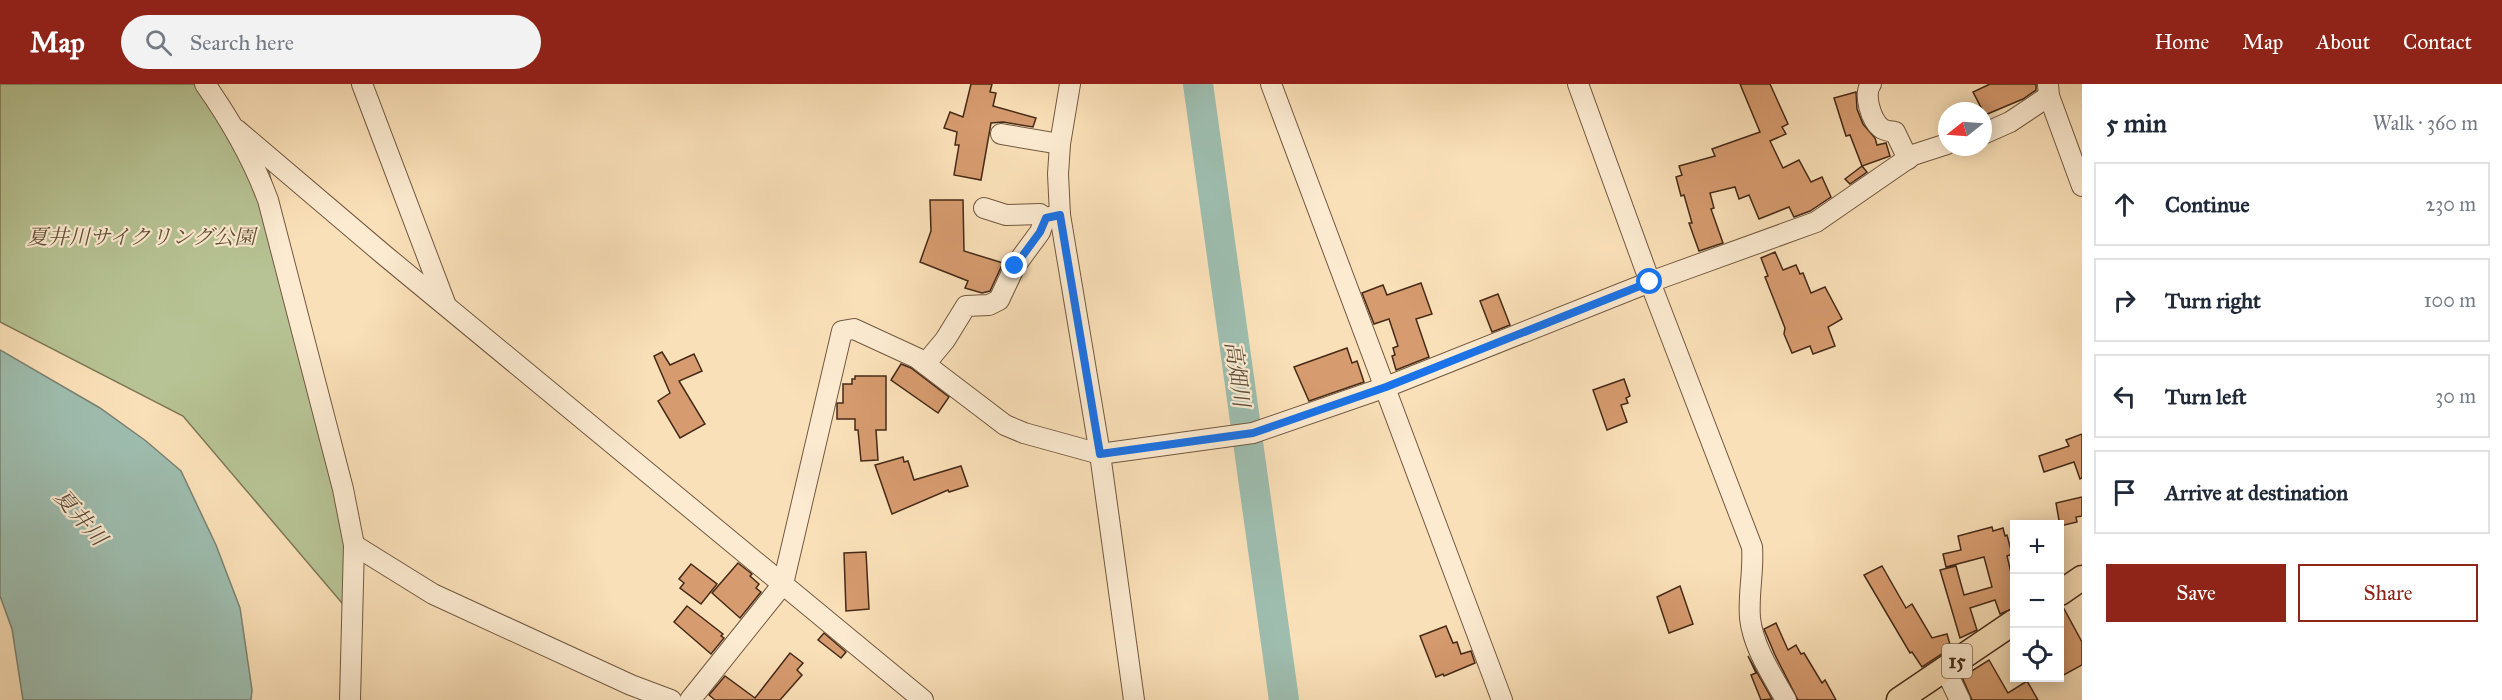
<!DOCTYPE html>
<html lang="en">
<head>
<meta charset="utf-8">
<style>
	:root { --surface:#fff; --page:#f2f2f3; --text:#1f2937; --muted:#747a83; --line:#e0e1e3; --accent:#8f2418 }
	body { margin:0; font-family:"IM FELL Great Primer","Noto Serif JP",serif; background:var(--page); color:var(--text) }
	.controls { position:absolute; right:18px; bottom:18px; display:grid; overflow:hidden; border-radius:0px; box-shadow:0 3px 15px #0003 }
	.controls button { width:54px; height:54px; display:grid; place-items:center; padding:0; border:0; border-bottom:2px solid var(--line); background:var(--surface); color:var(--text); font:30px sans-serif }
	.compass { position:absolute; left:1938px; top:18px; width:54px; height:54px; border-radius:50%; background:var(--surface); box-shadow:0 3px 15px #0003; rotate:253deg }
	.stop { position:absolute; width:18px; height:18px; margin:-14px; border:4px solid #1a73e8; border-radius:50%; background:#fff }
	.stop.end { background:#1a73e8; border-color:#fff; box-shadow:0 2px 6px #0008 }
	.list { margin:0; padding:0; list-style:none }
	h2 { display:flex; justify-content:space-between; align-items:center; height:78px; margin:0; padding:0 24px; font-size:26px }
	h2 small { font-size:20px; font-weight:400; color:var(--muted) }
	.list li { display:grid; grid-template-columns:39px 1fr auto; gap:18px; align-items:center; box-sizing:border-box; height:84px; margin:0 12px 12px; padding:0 12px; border:2px solid var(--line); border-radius:0px }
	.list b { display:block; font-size:22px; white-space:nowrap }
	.list em { font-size:20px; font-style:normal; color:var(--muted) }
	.actions { display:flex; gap:12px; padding:18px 24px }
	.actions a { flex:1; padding:14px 0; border:2px solid var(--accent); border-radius:0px; text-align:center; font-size:21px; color:var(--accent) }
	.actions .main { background:var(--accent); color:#fff }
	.icon { flex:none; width:33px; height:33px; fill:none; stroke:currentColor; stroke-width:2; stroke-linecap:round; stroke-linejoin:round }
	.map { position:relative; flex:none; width:2082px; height:616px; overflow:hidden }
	header { display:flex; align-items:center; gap:36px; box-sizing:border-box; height:84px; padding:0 30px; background:var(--accent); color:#fff }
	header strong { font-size:28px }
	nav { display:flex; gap:33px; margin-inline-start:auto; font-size:21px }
	.search { width:420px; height:54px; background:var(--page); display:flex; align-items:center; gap:15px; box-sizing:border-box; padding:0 21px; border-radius:33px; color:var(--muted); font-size:22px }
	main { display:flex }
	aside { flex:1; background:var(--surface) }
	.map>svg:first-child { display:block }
</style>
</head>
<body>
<header>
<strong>Map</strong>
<div class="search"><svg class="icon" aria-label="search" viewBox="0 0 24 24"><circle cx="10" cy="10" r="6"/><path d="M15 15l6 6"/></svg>Search here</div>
<nav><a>Home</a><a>Map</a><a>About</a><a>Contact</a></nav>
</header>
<main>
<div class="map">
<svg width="2082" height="616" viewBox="0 0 2082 616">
	<rect width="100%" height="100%" fill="#fae0b8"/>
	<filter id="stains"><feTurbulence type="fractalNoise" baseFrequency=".00333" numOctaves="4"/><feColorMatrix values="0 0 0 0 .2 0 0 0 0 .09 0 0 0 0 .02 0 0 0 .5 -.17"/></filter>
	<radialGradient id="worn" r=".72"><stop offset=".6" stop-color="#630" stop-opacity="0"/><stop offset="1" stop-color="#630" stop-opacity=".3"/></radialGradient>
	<!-- green -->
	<path fill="#b7c394" stroke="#7e7656" stroke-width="1.5" d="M 0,0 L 212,0 L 266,76 L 350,409 L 353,532 L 183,332 L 0,238 Z"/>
	<!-- water -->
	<path fill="#9ebdaf" stroke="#7a8273" stroke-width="1.5" d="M 0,266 L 100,324 L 146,357 L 181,387 L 216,461 L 240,524 L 252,606 L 251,616 L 23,616 L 12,545 L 0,512 Z"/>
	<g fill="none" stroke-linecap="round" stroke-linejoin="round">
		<!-- river -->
		<path stroke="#9ebdaf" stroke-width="30" d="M 1198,0 L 1284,616"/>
	</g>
	<!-- building -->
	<g fill="#d69b6f" stroke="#452a18" stroke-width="1.5">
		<path d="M 971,0 L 992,0 L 990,8 L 996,9 L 993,22 L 1036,34 L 1033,43 L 1003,38 L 991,39 L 981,96 L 954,91 L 959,61 L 955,61 L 957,48 L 944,44 L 950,28 L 963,33 Z"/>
		<path d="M 1740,0 L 1770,0 L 1788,40 L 1782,43 L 1786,50 L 1770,57 L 1783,84 L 1799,76 L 1811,98 L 1822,93 L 1831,113 L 1810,127 L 1794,133 L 1789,123 L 1759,135 L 1749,111 L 1739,115 L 1735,103 L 1710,109 L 1714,124 L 1711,125 L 1723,159 L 1699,167 L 1689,139 L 1692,139 L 1684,111 L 1681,112 L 1676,93 L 1682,91 L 1679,82 L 1715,72 L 1712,65 L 1760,48 Z"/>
		<path d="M 1990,0 L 2036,0 L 2036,6 L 2023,15 L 1985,31 L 1973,8 Z"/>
		<path d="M 1856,8 L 1857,25 L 1863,40 L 1875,54 L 1877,61 L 1886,59 L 1890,72 L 1862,82 L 1867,88 L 1850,100 L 1845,95 L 1862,82 L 1850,51 L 1846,52 L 1834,14 Z"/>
		<path d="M 930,116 L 963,116 L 964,167 L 1003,179 L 990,207 L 982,209 L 965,204 L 968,197 L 920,178 L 931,147 Z"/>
		<path d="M 1775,168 L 1783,186 L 1796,181 L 1800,190 L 1803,189 L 1811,209 L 1825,203 L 1842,235 L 1828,243 L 1835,262 L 1813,270 L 1810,262 L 1792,269 L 1784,250 L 1785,244 L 1765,193 L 1768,192 L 1761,174 Z"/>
		<path d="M 1421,199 L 1432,230 L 1416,235 L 1429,273 L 1396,286 L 1392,272 L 1395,271 L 1393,264 L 1398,262 L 1389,235 L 1374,240 L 1362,209 L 1383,201 L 1387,211 Z"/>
		<path d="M 1498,210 L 1510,241 L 1492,248 L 1480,217 Z"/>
		<path d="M 1347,264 L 1352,279 L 1357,277 L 1364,298 L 1309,317 L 1294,283 Z"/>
		<path d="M 662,268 L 670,281 L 694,270 L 702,287 L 679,297 L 705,340 L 680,354 L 658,317 L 670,309 L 654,272 Z"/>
		<path d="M 901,280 L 911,284 L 949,313 L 938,329 L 891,296 Z"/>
		<path d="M 855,292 L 886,292 L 886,346 L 876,346 L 878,376 L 861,377 L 858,346 L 855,346 L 855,335 L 837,335 L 837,319 L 843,319 L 843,300 L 852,300 L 852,295 L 855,295 Z"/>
		<path d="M 1624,295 L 1630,312 L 1626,314 L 1628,319 L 1621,321 L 1627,338 L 1607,346 L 1593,306 Z"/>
		<path d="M 2082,350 L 2082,394 L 2080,395 L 2074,378 L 2044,388 L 2039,372 L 2069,362 L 2066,356 Z"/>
		<path d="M 903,373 L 904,378 L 908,377 L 914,396 L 961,382 L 968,402 L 949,408 L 948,406 L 892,430 L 875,381 Z"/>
		<path d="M 2082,413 L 2082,432 L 2076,433 L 2077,438 L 2060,442 L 2056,419 Z"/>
		<path d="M 1992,443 L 1993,447 L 2003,444 L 2005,452 L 2007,451 L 2012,470 L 2007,472 L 2014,501 L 2014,524 L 2000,530 L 1995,516 L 1970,524 L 1977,546 L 1960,554 L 1940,486 L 1956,482 L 1964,511 L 1992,503 L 1984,473 L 1946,483 L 1943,470 L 1961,466 L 1958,452 Z"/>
		<path d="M 866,468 L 869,525 L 846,527 L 844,469 Z"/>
		<path d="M 738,479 L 752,490 L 750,492 L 759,500 L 756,504 L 761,508 L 740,534 L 712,509 Z"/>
		<path d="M 691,480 L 717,500 L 701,520 L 680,504 L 684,499 L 679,495 Z"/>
		<path d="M 1882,482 L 1906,524 L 1912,520 L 1932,554 L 1947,550 L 1951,564 L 1922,583 L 1912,568 L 1910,569 L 1864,491 Z"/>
		<path d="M 1680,502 L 1693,540 L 1669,549 L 1657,513 Z"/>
		<path d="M 687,522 L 723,550 L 721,552 L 724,554 L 711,570 L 674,538 Z"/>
		<path d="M 2060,523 L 2063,523 L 2082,558 L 2082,581 L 2060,593 Z"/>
		<path d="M 1776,539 L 1788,566 L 1796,561 L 1801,570 L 1804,569 L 1822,599 L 1825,596 L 1836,616 L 1798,616 L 1775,571 L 1764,545 Z"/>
		<path d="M 1446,542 L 1453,559 L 1457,558 L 1461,570 L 1471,567 L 1475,579 L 1444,592 L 1443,590 L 1436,593 L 1420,552 Z"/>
		<path d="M 824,549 L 846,568 L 841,574 L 818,556 Z"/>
		<path d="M 790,569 L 803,579 L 797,586 L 802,591 L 780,616 L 715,616 L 709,611 L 725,592 L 755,614 Z"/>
		<path d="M 1748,572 L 1759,592 L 1772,615 L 1761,616 L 1751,591 L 1756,589 Z"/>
		<path d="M 1989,576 L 2008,609 L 2027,597 L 2038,616 L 1972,616 L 1962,593 Z"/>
	</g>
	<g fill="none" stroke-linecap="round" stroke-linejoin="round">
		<defs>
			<g id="minor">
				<path d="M 205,0 C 231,37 252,73 268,116 L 343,405 L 354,461 L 350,616"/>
				<path d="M 362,0 L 445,219"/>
				<path d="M 1070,0 L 1060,60 L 1058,90 L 1060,131 L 1100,370 L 1134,616"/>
				<path d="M 1271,0 L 1502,616"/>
				<path d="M 1578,0 L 1650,198 L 1752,463 C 1754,486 1748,510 1750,534 C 1753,563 1772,591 1786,616"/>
				<path d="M 1871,0 C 1863,10 1871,36 1881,44 C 1885,47 1890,47 1895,48 L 1908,75"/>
				<path d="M 2049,12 L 2082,102"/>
				<path d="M 237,46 L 383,170 L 923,616"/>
				<path d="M 1001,50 L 1060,60"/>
				<path d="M 1983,50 L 2010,38 L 2049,12 L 2048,1"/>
				<path d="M 984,124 L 1006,131 L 1040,130 L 1045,134"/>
				<path d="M 925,280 L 945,256 L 966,222 L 989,221 L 999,216 L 1015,182 L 1040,148 L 1045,134 L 1060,131"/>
				<path d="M 354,461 L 433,510 L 631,601 L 671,616"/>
				<path d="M 1945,585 L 1960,616"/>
				<path d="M 690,616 L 783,500 L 842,247 L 854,245 L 917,274 L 1005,341 L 1024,349 L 1100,370 L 1253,349 L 1386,303 L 1650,198 L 1816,138 L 1913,71 L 1947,60"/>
			</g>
			<g id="major">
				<path d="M 2060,509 L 2082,494"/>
				<path d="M 1899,616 L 2014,538"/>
			</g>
		</defs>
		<!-- minor casing -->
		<use href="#minor" stroke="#725840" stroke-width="22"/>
		<!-- major casing -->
		<use href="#major" stroke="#452a18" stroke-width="27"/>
		<!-- minor -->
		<use href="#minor" stroke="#fcebd1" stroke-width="20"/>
		<!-- major -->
		<use href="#major" stroke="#fae0b8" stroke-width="24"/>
	</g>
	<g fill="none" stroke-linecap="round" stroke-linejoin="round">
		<!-- route -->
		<path stroke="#1a73e8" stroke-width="8" d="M 1015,182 L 1040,148 L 1046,134 L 1060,131 L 1100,370 L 1253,349 L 1386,303 L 1650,198"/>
	</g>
	<g text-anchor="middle" stroke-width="4.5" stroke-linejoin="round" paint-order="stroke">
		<!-- shield labels -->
		<rect fill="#fcebd1" stroke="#7c6450" stroke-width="1.5" x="1942" y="560" width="30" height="34" rx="4.5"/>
		<g font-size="20" font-weight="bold" fill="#452a18">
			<text x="1957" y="584">15</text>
		</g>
		<!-- park labels -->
		<g font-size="21" font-style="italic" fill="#625037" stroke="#fcebd1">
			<text x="141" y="160">夏井川サイクリング公園</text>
		</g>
		<!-- water labels -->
		<g font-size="22" font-style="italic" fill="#5b4f3e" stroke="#fcebd1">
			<text transform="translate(1238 290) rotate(82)" y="8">高畑川</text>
			<text transform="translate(81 433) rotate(49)" y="8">夏井川</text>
		</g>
	</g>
	<rect width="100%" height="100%" filter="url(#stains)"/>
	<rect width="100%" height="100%" fill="url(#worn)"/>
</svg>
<div class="controls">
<button>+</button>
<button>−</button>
<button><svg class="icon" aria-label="locate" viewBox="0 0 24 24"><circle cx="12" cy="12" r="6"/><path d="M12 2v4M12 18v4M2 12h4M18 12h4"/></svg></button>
</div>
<svg class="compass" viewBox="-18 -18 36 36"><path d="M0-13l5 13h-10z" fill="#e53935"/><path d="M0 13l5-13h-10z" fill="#747a83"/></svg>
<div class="stop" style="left:1650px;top:198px"></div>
<div class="stop end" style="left:1015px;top:182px"></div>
</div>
<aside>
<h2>5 min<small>Walk · 360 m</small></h2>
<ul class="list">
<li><svg class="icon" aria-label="ahead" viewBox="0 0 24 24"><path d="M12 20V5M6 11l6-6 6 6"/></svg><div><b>Continue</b></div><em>230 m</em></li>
<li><svg class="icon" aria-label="right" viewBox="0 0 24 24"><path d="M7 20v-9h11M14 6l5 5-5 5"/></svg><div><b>Turn right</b></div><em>100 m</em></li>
<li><svg class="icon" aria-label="left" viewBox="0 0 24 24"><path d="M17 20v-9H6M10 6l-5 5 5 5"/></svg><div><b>Turn left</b></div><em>30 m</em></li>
<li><svg class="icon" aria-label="arrive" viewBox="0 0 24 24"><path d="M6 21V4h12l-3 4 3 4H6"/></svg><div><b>Arrive at destination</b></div></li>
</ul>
<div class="actions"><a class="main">Save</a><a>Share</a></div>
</aside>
</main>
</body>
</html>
